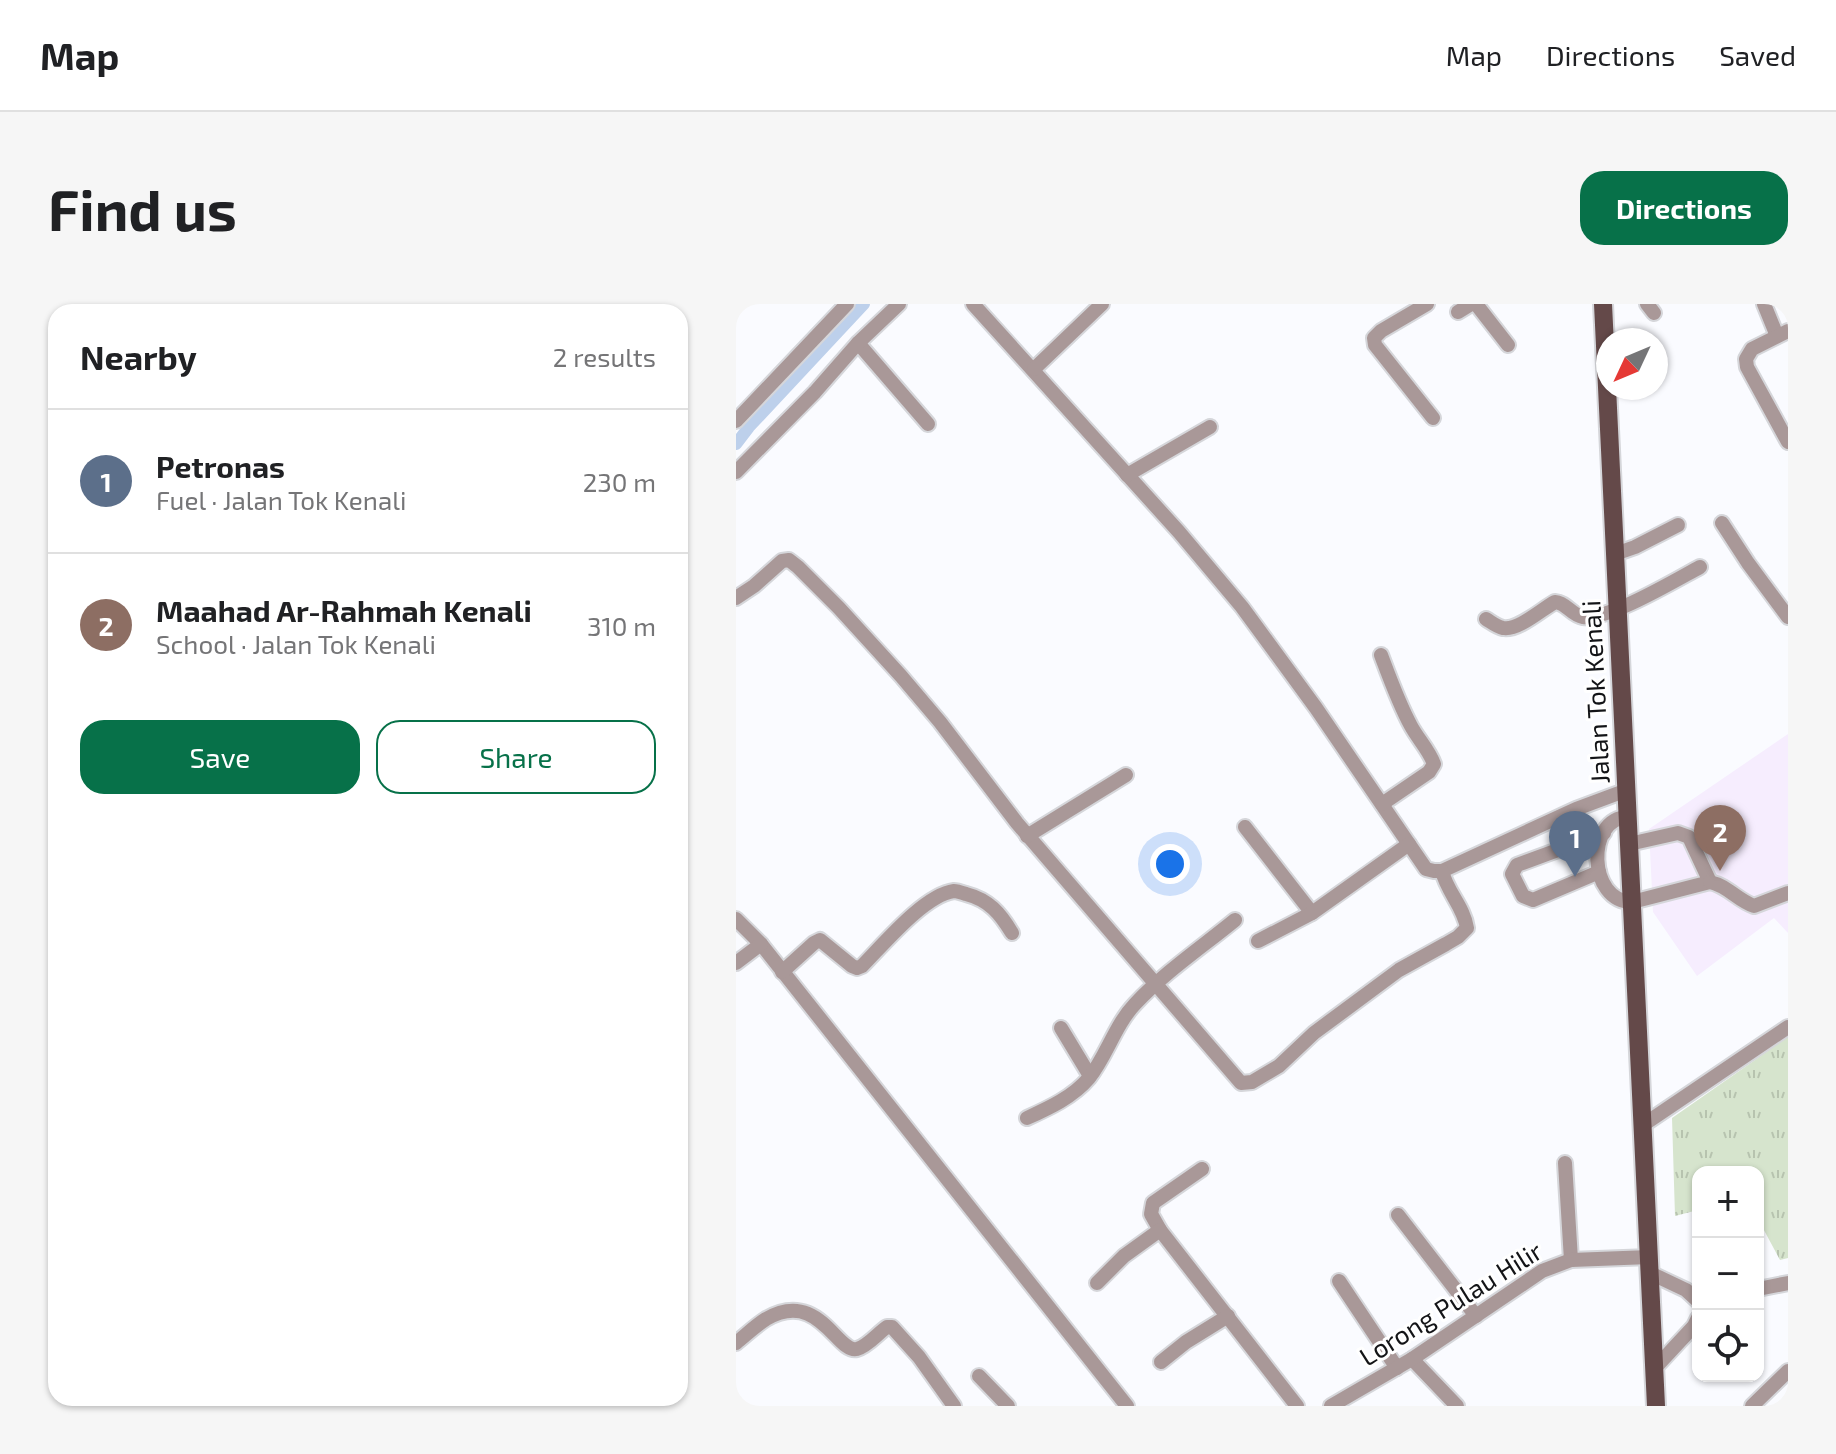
<!DOCTYPE html>
<html lang="en">
<head>
<meta charset="utf-8">
<style>
	:root { --surface:#fff; --page:#f6f6f6; --text:#202124; --muted:#757577; --line:#e0e0e0; --accent:#077149 }
	body { margin:0; font-family:"Exo 2",sans-serif; background:var(--page); color:var(--text) }
	.controls { position:absolute; right:24px; bottom:24px; display:grid; overflow:hidden; border-radius:16px; box-shadow:0 2px 6px #0004 }
	.controls button { width:72px; height:72px; display:grid; place-items:center; padding:0; border:0; border-bottom:2px solid var(--line); background:var(--surface); color:var(--text); font:40px sans-serif }
	.compass { position:absolute; left:860px; top:24px; width:72px; height:72px; border-radius:50%; background:var(--surface); box-shadow:0 2px 6px #0004; rotate:226deg }
	.you { position:absolute; left:434px; top:560px; width:28px; height:28px; margin:-20px; border:6px solid #fff; border-radius:50%; background:#1a73e8; box-shadow:0 0 0 12px #1a73e833 }
	.badge { display:grid; place-items:center; width:52px; height:52px; border-radius:50%; background:var(--accent); color:#fff; font-size:26px; font-weight:700 }
	.pin { position:absolute; translate:-50% -66px; filter:drop-shadow(0 2px 4px #0008) }
	.pin::after { content:''; position:absolute; top:42px; width:28px; height:24px; background:inherit; clip-path:polygon(0 0,100% 0,50% 100%) }
	.list { margin:0; padding:0; list-style:none }
	h2 { display:flex; justify-content:space-between; align-items:center; height:104px; margin:0; padding:0 32px; font-size:34px }
	h2 small { font-size:26px; font-weight:400; color:var(--muted) }
	.list li { display:grid; grid-template-columns:52px 1fr auto; gap:24px; align-items:center; box-sizing:border-box; height:144px; padding:0 32px; border-top:2px solid var(--line) }
	.list b { display:block; font-size:30px; white-space:nowrap }
	.list p { margin:0; font-size:26px; white-space:nowrap; color:var(--muted) }
	.list em { font-size:26px; font-style:normal; color:var(--muted) }
	.actions { display:flex; gap:16px; padding:24px 32px }
	.actions a { flex:1; padding:18px 0; border:2px solid var(--accent); border-radius:24px; text-align:center; font-size:28px; color:var(--accent) }
	.actions .main { background:var(--accent); color:#fff }
	.icon { flex:none; width:44px; height:44px; fill:none; stroke:currentColor; stroke-width:2; stroke-linecap:round; stroke-linejoin:round }
	.map { position:relative; flex:none; width:1052px; height:1102px; overflow:hidden; border-radius:24px }
	header { display:flex; align-items:center; gap:48px; box-sizing:border-box; height:112px; padding:0 40px; background:var(--surface); border-bottom:2px solid var(--line) }
	header strong { font-size:38px }
	nav { display:flex; gap:44px; margin-inline-start:auto; font-size:28px }
	.intro { display:flex; align-items:center; justify-content:space-between; box-sizing:border-box; height:192px; padding:0 48px }
	h1 { margin:0; font-size:56px }
	.button { padding:20px 36px; border-radius:24px; background:var(--accent); color:#fff; font-size:28px; font-weight:700 }
	main { display:flex; gap:48px; padding:0 48px }
	aside { flex:1; background:var(--surface); border-radius:24px; box-shadow:0 2px 6px #0004 }
	.map>svg:first-child { display:block }
</style>
</head>
<body>
<header>
<strong>Map</strong>
<nav><a>Map</a><a>Directions</a><a>Saved</a></nav>
</header>
<div class="intro"><h1>Find us</h1><a class="button">Directions</a></div>
<main>
<aside>
<h2>Nearby<small>2 results</small></h2>
<ul class="list">
<li><span class="badge" style="background:#5c6f8a">1</span><div><b>Petronas</b><p>Fuel · Jalan Tok Kenali</p></div><em>230 m</em></li>
<li><span class="badge" style="background:#8d6e63">2</span><div><b>Maahad Ar-Rahmah Kenali</b><p>School · Jalan Tok Kenali</p></div><em>310 m</em></li>
</ul>
<div class="actions"><a class="main">Save</a><a>Share</a></div>
</aside>
<div class="map">
<svg width="1052" height="1102" viewBox="0 0 1052 1102">
	<defs>
		<pattern id="grass-tufts" width="24" height="20" patternUnits="userSpaceOnUse" patternTransform="scale(2)"><rect width="24" height="20" fill="#d6e4cd"/><path d="M3 7l-1-3M5 7V3M7 7l1-3M15 17l-1-3M17 17v-4M19 17l1-3" fill="none" stroke="#b7c3af"/></pattern>
	</defs>
	<rect width="100%" height="100%" fill="#fafbff"/>
	<!-- education -->
	<path fill="#f6edfe" d="M 1052,430 L 1052,629 L 1038,614 L 961,672 L 917,608 L 913,525 Z"/>
	<!-- grass -->
	<path fill="url(#grass-tufts)" d="M 1052,733 L 1052,954 L 1044,956 L 1022,915 L 1022,868 L 962,868 L 962,906 L 939,912 L 936,814 Z"/>
	<g fill="none" stroke-linecap="round" stroke-linejoin="round">
		<!-- canal -->
		<path stroke="#bdd0eb" stroke-width="12" d="M 0,140 L 13,123 L 128,0"/>
		<defs>
			<g id="minor">
				<path d="M 237,0 L 443,228 L 506,303 L 580,404 L 690,565 L 698,567 L 706,567 L 840,505 L 891,486"/>
				<path d="M 691,0 L 645,27 L 638,34 L 639,41 L 697,114"/>
				<path d="M 740,0 L 772,41"/>
				<path d="M 911,0 L 918,9"/>
				<path d="M 1028,0 L 1041,32"/>
				<path d="M 722,8 L 735,0"/>
				<path d="M 1052,27 L 1016,45 L 1010,55 L 1011,63 L 1052,138"/>
				<path d="M 122,39 L 192,120"/>
				<path d="M 298,65 L 366,0"/>
				<path d="M 0,117 L 111,0"/>
				<path d="M 0,168 L 79,88 L 122,39 L 163,0"/>
				<path d="M 391,171 L 474,123"/>
				<path d="M 986,219 L 1012,259 L 1052,313"/>
				<path d="M 879,250 L 899,243 L 942,221"/>
				<path d="M 0,294 L 18,282 L 46,257 L 53,256 L 62,263 L 103,304 L 165,372 L 204,418 L 281,519 L 505,779 L 516,778 L 543,762 L 578,729 L 663,666 L 710,640 L 722,633 L 731,624 C 728,603 711,588 706,567"/>
				<path d="M 750,315 C 755,318 761,323 767,324 C 782,327 806,305 819,298 C 831,299 835,311 847,313 C 873,316 938,277 964,263"/>
				<path d="M 645,351 C 654,375 663,400 675,422 C 682,435 693,446 698,460 L 693,468 L 646,500"/>
				<path d="M 892,513 C 849,514 852,598 896,598 L 974,578 L 953,533 L 942,529 L 893,540"/>
				<path d="M 509,523 L 576,609"/>
				<path d="M 291,532 L 390,471"/>
				<path d="M 863,568 L 797,596 L 787,592 L 776,570 L 781,561 L 868,529"/>
				<path d="M 974,578 C 992,582 1001,596 1018,602 L 1052,589"/>
				<path d="M 0,615 L 25,640 L 391,1102"/>
				<path d="M 522,637 L 576,609 L 673,540"/>
				<path d="M 0,659 L 25,640"/>
				<path d="M 46,668 L 78,639 L 84,636 L 116,662 L 121,664 L 126,662 C 147,641 188,591 218,587 C 221,587 227,589 230,590 C 253,596 264,609 276,629"/>
				<path d="M 325,724 L 354,772"/>
				<path d="M 291,814 C 313,804 337,793 353,774 C 371,751 379,721 399,700 C 429,668 466,643 499,616"/>
				<path d="M 907,821 L 1052,723"/>
				<path d="M 829,859 L 835,956"/>
				<path d="M 662,911 L 740,1012"/>
				<path d="M 424,926 L 415,910 L 417,899 L 466,865"/>
				<path d="M 914,969 L 950,986 L 962,997"/>
				<path d="M 603,977 L 661,1064"/>
				<path d="M 361,979 L 388,952 L 424,926 L 561,1102"/>
				<path d="M 1022,985 L 1052,979"/>
				<path d="M 0,1039 C 10,1031 19,1022 30,1015 C 83,984 101,1050 121,1045 C 132,1042 142,1029 151,1023 L 156,1023 L 183,1053 L 218,1102"/>
				<path d="M 676,1055 L 721,1102"/>
				<path d="M 425,1058 L 450,1038 L 492,1012"/>
				<path d="M 919,1064 L 958,1022 L 962,1014"/>
				<path d="M 243,1072 L 272,1102"/>
				<path d="M 595,1102 L 676,1055 L 806,967 L 835,956 L 914,953"/>
				<path d="M 1016,1102 L 1052,1067"/>
			</g>
			<path id="major" d="M 867,0 L 920,1102"/>
		</defs>
		<!-- minor casing -->
		<use href="#minor" stroke="#d5d6da" stroke-width="18"/>
		<!-- major casing -->
		<use href="#major" stroke="#d5d6da" stroke-width="22"/>
		<!-- minor -->
		<use href="#minor" stroke="#a99898" stroke-width="14"/>
		<!-- major -->
		<use href="#major" stroke="#644949" stroke-width="18"/>
	</g>
	<g text-anchor="middle" stroke-width="6" stroke-linejoin="round" paint-order="stroke">
		<!-- street labels -->
		<g font-size="26" fill="#131417" stroke="#fff">
			<text transform="translate(860 388) rotate(-93)" y="9">Jalan Tok Kenali</text>
			<text transform="translate(715 1000) rotate(-32)" y="9">Lorong Pulau Hilir</text>
		</g>
	</g>
</svg>
<div class="controls">
<button>+</button>
<button>−</button>
<button><svg class="icon" aria-label="locate" viewBox="0 0 24 24"><circle cx="12" cy="12" r="6"/><path d="M12 2v4M12 18v4M2 12h4M18 12h4"/></svg></button>
</div>
<svg class="compass" viewBox="-18 -18 36 36"><path d="M0-13l5 13h-10z" fill="#e53935"/><path d="M0 13l5-13h-10z" fill="#757577"/></svg>
<div class="you"></div>
<div class="pin badge" style="left:839px;top:573px;background:#5c6f8a">1</div>
<div class="pin badge" style="left:984px;top:567px;background:#8d6e63">2</div>
</div>
</main>
</body>
</html>
